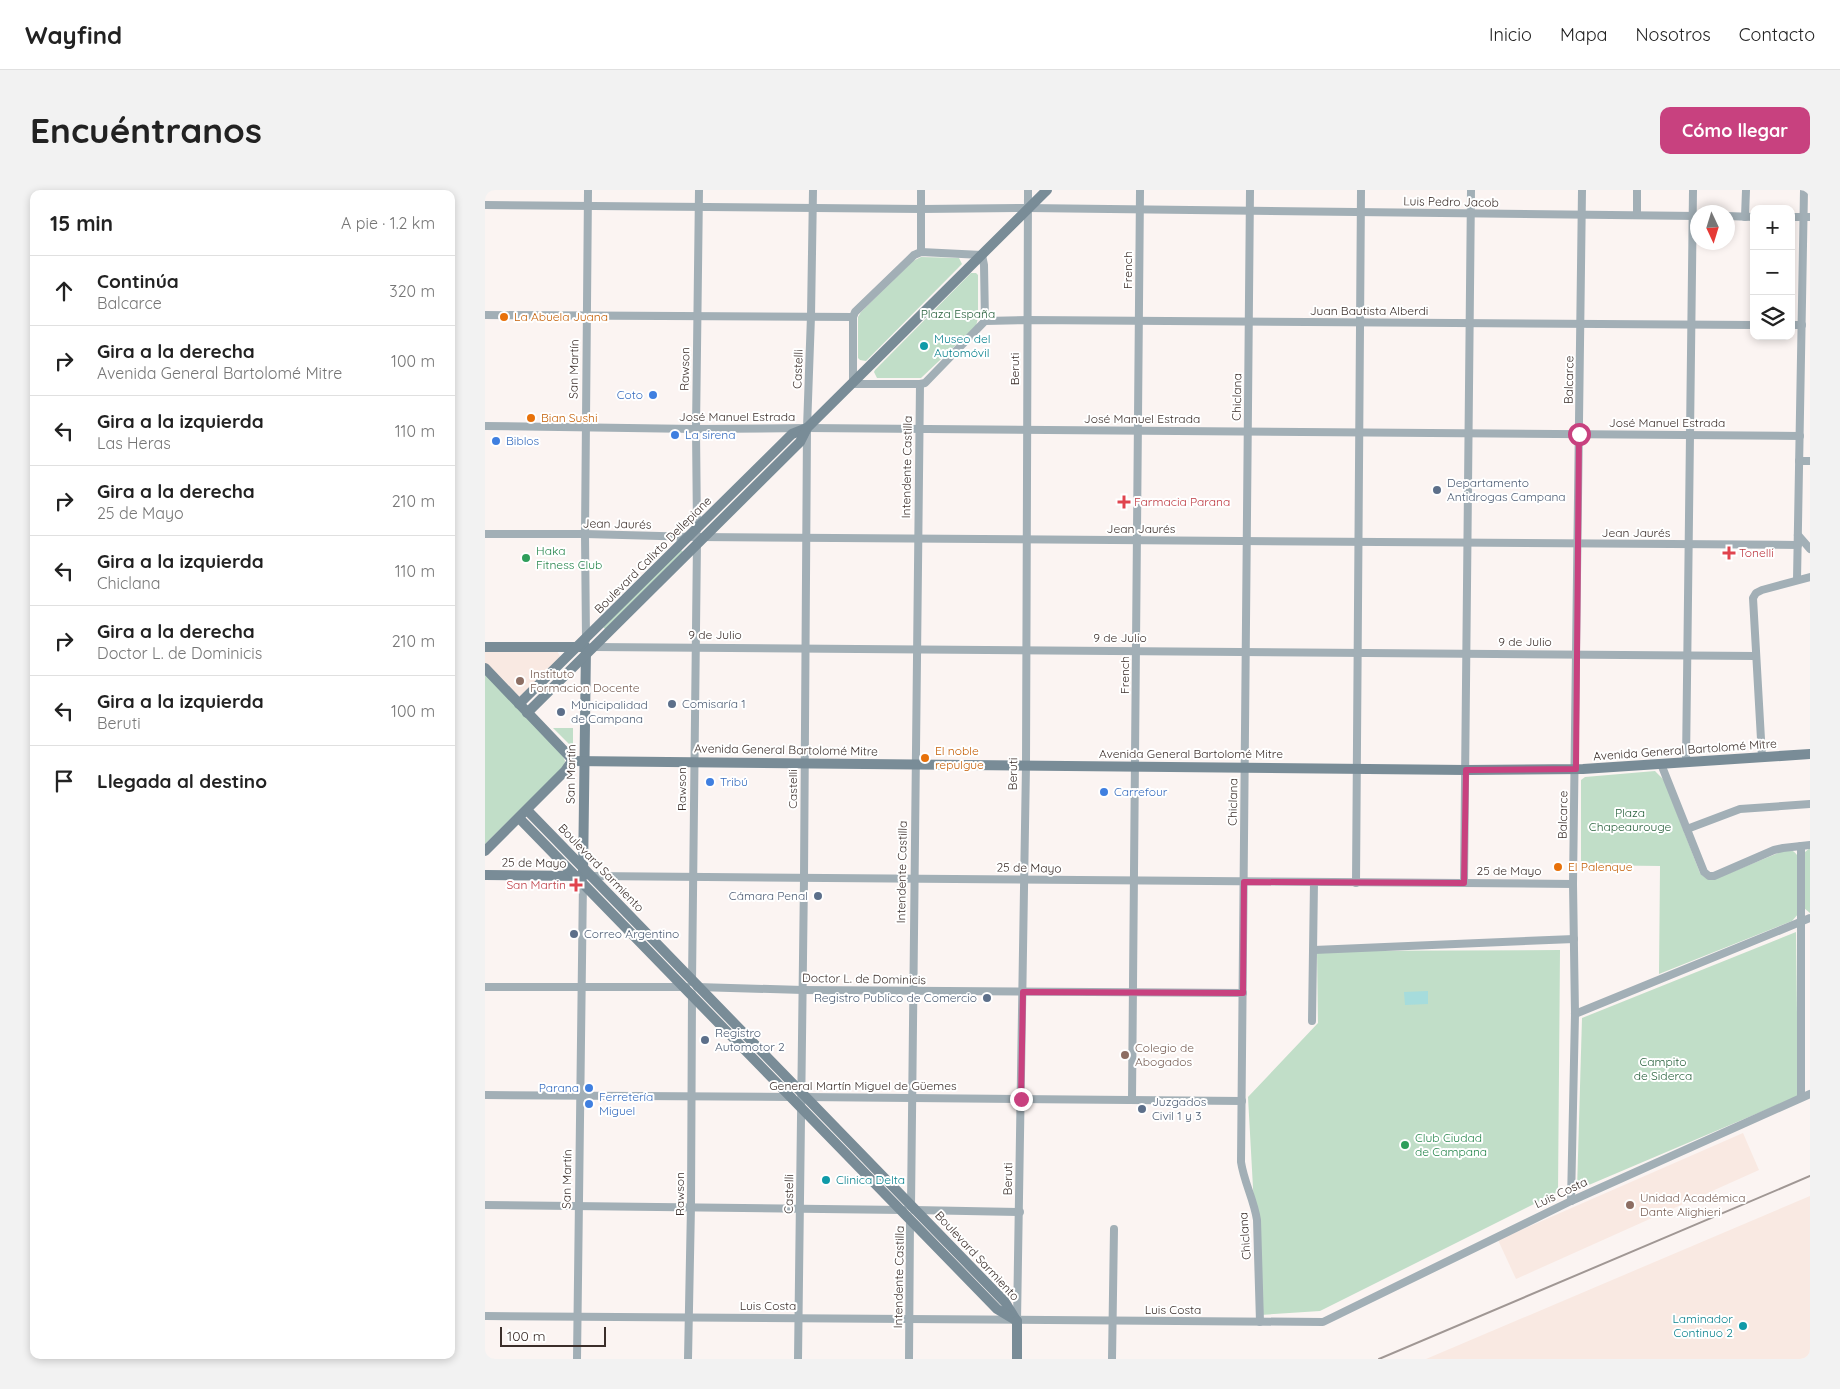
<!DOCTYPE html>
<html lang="es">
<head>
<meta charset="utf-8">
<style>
	:root { --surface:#fff; --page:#f2f2f2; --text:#222; --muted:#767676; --line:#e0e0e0; --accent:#c8417f }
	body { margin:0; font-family:Quicksand,sans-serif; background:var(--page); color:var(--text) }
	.controls { position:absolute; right:15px; top:15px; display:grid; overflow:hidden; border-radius:10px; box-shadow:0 2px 8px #0003 }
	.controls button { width:45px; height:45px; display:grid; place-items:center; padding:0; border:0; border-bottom:1px solid var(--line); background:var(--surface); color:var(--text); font:25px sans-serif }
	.compass { position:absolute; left:1205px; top:15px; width:45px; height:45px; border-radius:50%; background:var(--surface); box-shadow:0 2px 8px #0003; rotate:176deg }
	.scale { position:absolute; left:15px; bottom:12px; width:106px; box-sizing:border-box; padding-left:5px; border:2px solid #3b2e2a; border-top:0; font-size:14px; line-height:18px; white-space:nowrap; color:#3b2e2a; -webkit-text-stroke:4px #fff; paint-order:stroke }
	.stop { position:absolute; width:15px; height:15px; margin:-11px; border:4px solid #c8417f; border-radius:50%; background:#fff }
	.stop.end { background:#c8417f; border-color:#fff; box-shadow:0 1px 5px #0008 }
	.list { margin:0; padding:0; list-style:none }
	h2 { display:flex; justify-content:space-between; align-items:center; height:65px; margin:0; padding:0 20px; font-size:21px }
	h2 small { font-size:16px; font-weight:400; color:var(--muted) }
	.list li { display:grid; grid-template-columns:32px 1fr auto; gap:15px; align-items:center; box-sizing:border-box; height:70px; padding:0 20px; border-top:1px solid var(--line) }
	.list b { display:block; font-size:19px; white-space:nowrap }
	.list p { margin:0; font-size:16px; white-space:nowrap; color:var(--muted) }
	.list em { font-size:16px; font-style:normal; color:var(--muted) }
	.icon { flex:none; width:28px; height:28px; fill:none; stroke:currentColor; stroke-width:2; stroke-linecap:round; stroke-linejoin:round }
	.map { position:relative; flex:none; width:1325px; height:1169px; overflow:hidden; border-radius:10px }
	header { display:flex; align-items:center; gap:30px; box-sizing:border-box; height:70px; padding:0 25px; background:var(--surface); border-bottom:1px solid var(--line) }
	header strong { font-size:24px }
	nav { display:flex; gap:28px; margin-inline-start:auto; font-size:18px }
	.intro { display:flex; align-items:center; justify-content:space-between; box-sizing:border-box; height:120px; padding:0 30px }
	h1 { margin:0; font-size:35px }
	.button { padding:12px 22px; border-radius:10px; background:var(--accent); color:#fff; font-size:18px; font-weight:700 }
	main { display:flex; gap:30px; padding:0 30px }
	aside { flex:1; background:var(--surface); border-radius:10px; box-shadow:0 2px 8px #0003 }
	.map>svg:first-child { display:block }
</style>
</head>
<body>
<header>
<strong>Wayfind</strong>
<nav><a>Inicio</a><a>Mapa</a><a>Nosotros</a><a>Contacto</a></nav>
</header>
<div class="intro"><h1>Encuéntranos</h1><a class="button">Cómo llegar</a></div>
<main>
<aside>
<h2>15 min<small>A pie · 1.2 km</small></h2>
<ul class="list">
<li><svg class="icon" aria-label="ahead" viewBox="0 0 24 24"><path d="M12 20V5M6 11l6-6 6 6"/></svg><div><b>Continúa</b><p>Balcarce</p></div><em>320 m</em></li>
<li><svg class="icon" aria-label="right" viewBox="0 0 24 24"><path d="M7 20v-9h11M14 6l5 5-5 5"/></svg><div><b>Gira a la derecha</b><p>Avenida General Bartolomé Mitre</p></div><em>100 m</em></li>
<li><svg class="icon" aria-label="left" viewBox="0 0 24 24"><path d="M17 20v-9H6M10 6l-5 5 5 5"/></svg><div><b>Gira a la izquierda</b><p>Las Heras</p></div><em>110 m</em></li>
<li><svg class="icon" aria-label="right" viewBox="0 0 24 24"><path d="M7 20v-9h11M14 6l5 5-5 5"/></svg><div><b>Gira a la derecha</b><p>25 de Mayo</p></div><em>210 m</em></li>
<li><svg class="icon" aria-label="left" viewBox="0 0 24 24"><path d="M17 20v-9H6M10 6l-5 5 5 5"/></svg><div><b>Gira a la izquierda</b><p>Chiclana</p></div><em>110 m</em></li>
<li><svg class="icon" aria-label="right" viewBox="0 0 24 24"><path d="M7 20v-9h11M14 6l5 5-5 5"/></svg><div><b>Gira a la derecha</b><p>Doctor L. de Dominicis</p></div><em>210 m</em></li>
<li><svg class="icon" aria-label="left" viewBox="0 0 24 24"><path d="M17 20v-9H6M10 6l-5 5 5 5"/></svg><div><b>Gira a la izquierda</b><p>Beruti</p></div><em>100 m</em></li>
<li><svg class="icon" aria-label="arrive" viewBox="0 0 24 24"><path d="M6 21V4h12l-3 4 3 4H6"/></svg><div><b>Llegada al destino</b></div></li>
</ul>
</aside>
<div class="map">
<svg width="1325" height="1169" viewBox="0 0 1325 1169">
	<rect width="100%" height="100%" fill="#fbf4f2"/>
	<!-- built -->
	<g fill="#f9e9e2">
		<path d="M 0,460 L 72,461 L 76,468 L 35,508 L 0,473 Z"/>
		<path d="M 1258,943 L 1274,980 L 1031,1089 L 1013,1050 Z"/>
		<path d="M 1325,1006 L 1325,1169 L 941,1169 Z"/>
	</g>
	<!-- green -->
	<g fill="#c1dec8">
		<path d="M 436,67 L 474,68 L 477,74 L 381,171 L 375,170 L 373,168 L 373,127 L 376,122 L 428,71 Z"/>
		<path d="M 486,83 L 491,83 L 493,85 L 493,128 L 491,136 L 436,188 L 392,188 L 389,182 L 390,180 Z"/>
		<path d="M 195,359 L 199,363 L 121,440 L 117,436 Z"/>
		<path d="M 0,483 L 78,566 L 80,571 L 79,576 L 0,654 Z"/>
		<path d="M 68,538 L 88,538 L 88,555 L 85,555 Z"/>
		<path d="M 1170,581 L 1179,590 L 1215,683 C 1220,688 1223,690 1230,689 L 1298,661 C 1304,660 1308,659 1312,665 L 1314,723 L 1307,731 L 1174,784 L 1175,676 L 1096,675 L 1096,590 L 1100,587 Z"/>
		<path d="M 1325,658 L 1325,723 L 1319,718 L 1319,666 L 1320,662 Z"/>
		<path d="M 1311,742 L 1313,906 L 1092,1000 L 1097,828 Z"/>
		<path d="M 1075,760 L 1073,1002 L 835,1121 L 775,1125 L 763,907 L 833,833 L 832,761 Z"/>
	</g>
	<!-- water -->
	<path fill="#a6dcdc" d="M 943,801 L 943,814 L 920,815 L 919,802 Z"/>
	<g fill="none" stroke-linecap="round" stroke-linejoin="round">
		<!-- street -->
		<g stroke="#a2afb6" stroke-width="8">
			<path d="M 765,0 L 756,972 C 759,992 769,1010 772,1030 L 775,1132"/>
			<path d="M 0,15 L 436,19 L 543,18 L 1212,26"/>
			<path d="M 1152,25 L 1152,0"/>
			<path d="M 1242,26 L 1269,27"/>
			<path d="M 1260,27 L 1261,0"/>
			<path d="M 1306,27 L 1325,27"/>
			<path d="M 436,62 L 497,65 L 499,75 L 500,131 L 440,193 L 435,194 L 368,194 L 368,127 L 370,122 L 429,65 Z"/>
			<path d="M 436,62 L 436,0"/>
			<path d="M 0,125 L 368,127"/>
			<path d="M 500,131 L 543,130 L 1269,135"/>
			<path d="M 1306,135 L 1317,135"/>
			<path d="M 0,236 L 211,239 L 322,238 L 1315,246"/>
			<path d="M 1314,271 L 1325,271"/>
			<path d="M 212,340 L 211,239 L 214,0"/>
			<path d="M 0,344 L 100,344 L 212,347 L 1313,355"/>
			<path d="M 1313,345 L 1325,359"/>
			<path d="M 1312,390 L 1319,0"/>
			<path d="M 101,450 L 100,344 L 103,0"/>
			<path d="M 108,457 L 1271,466"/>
			<path d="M 1277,567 L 1268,408 L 1271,403 L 1277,400 L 1325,387"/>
			<path d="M 1201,572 L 1208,0"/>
			<path d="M 1176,574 L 1219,682 L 1224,686 L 1229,686 L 1289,660 L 1298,658 L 1325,655"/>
			<path d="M 1202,639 L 1255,619 L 1325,614"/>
			<path d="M 1316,656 L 1316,907"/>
			<path d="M 105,686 L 1088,694"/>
			<path d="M 871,693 L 876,0"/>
			<path d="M 979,693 L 986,0"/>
			<path d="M 829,760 L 1089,749"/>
			<path d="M 207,792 L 212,351"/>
			<path d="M 0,797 L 201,797"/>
			<path d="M 212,797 L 318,800 L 758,803"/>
			<path d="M 1090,824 L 1325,728"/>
			<path d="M 827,831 L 829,692"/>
			<path d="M 0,905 L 307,907"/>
			<path d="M 319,907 L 757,911"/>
			<path d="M 647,909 L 655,0"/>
			<path d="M 1086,1011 L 1090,824 L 1088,694 L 1097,0"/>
			<path d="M 0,1015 L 418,1020"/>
			<path d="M 426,1017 L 435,194"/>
			<path d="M 429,1020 L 535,1022"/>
			<path d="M 0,1126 L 838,1132 L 1086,1011 L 1325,904"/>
			<path d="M 532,1131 L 541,575 L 543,0"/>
			<path d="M 92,1169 L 98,691"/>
			<path d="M 203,1169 L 206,1016 L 207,804"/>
			<path d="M 313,1169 L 319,688 L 322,238 L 326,126 L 328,0"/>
			<path d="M 424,1169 L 425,1029"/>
			<path d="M 627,1169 L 629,1039"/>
		</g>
		<!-- secondary -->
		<g stroke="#798c97" stroke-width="10">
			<path d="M 0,457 L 101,457 L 98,686 L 0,685"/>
			<path d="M 0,478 L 85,567 L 87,571 L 80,581 L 0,661"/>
			<path d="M 34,514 L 307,244 L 322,238"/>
			<path d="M 42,523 L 315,252 L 322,238 L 562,0"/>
			<path d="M 87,571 L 981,580 L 1098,579 L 1325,564"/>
			<path d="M 42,620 L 520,1112 L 531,1130"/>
			<path d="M 34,628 L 512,1119 L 532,1131"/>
			<path d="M 532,1169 L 532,1131"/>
		</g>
		<!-- rail -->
		<path stroke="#a09794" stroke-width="2" d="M 894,1169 L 1325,986"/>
	</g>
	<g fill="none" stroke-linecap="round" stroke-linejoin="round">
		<!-- route -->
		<path stroke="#c8417f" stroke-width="6" d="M 536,909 L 538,802 L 758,803 L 759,692 L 979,693 L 981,580 L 1091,579 L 1094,244"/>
	</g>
	<!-- markers -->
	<g fill="#e8710a" stroke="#fff" stroke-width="2">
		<circle cx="19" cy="127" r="5"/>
		<circle cx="46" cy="228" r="5"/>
		<circle cx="440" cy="568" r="5"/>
		<circle cx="1073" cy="677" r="5"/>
	</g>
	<g fill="#0f9aa8" stroke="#fff" stroke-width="2">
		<circle cx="439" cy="156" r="5"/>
		<circle cx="341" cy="990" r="5"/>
		<circle cx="1258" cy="1136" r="5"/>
	</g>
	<g fill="#3f7fe0" stroke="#fff" stroke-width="2">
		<circle cx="168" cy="205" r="5"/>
		<circle cx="190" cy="245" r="5"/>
		<circle cx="11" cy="251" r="5"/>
		<circle cx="225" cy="592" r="5"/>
		<circle cx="619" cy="602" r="5"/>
		<circle cx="104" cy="898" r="5"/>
		<circle cx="104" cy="914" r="5"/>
	</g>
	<g fill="#5c6f8a" stroke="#fff" stroke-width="2">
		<circle cx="952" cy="300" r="5"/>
		<circle cx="187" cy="514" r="5"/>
		<circle cx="76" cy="522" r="5"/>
		<circle cx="333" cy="706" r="5"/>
		<circle cx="89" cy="744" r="5"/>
		<circle cx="502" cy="808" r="5"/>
		<circle cx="220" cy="850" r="5"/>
		<circle cx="657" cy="919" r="5"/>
	</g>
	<g fill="#e0444e" stroke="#fff" stroke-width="2">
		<path d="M636.5 304.5h5v5h5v5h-5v5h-5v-5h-5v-5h5z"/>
		<path d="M1241.5 355.5h5v5h5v5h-5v5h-5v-5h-5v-5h5z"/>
		<path d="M88.5 687.5h5v5h5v5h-5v5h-5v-5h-5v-5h5z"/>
	</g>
	<g fill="#2e9e5b" stroke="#fff" stroke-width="2">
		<circle cx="41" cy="368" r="5"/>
		<circle cx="920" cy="955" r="5"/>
	</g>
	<g fill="#8d6e63" stroke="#fff" stroke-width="2">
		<circle cx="35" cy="491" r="5"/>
		<circle cx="640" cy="865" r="5"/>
		<circle cx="1145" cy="1015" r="5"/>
	</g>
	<g text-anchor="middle" stroke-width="4" stroke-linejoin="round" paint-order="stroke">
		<!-- street labels -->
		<g font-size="12" fill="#3b2e2a" stroke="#fff">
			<text transform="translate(966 12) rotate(1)" y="4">Luis Pedro Jacob</text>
			<text transform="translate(643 80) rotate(-90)" y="4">French</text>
			<text x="884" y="125">Juan Bautista Alberdi</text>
			<text transform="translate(89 179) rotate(-89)" y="4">San Martín</text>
			<text transform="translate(200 179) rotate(-89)" y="4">Rawson</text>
			<text transform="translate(313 179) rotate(-88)" y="4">Castelli</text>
			<text transform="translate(530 179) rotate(-90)" y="4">Beruti</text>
			<text transform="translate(1084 190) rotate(-89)" y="4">Balcarce</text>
			<text transform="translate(752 207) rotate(-89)" y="4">Chiclana</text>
			<text x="252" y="231">José Manuel Estrada</text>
			<text x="657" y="233">José Manuel Estrada</text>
			<text x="1182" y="237">José Manuel Estrada</text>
			<text transform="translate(422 277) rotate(-89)" y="4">Intendente Castilla</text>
			<text transform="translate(132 334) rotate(1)" y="4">Jean Jaurés</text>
			<text x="656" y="343">Jean Jaurés</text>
			<text x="1151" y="347">Jean Jaurés</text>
			<text transform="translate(168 365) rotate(-45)" y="4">Boulevard Calixto Dellepiane</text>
			<text x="230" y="449">9 de Julio</text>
			<text x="635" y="452">9 de Julio</text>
			<text x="1040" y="456">9 de Julio</text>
			<text transform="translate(640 485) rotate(-90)" y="4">French</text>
			<text transform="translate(301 560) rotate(1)" y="4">Avenida General Bartolomé Mitre</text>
			<text transform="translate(1200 560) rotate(-4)" y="4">Avenida General Bartolomé Mitre</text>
			<text x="706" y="568">Avenida General Bartolomé Mitre</text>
			<text transform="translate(86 584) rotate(-89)" y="4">San Martín</text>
			<text transform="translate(528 584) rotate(-89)" y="4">Beruti</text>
			<text transform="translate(197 599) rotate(-90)" y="4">Rawson</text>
			<text transform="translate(308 599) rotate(-90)" y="4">Castelli</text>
			<text transform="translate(748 612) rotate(-89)" y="4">Chiclana</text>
			<text transform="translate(1078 625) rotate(-89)" y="4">Balcarce</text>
			<text transform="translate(49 673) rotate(1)" y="4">25 de Mayo</text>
			<text transform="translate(116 678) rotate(46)" y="4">Boulevard Sarmiento</text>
			<text transform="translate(544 678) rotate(1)" y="4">25 de Mayo</text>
			<text x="1024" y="685">25 de Mayo</text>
			<text transform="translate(417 682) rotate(-89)" y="4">Intendente Castilla</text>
			<text transform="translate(379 789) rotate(1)" y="4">Doctor L. de Dominicis</text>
			<text x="378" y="900">General Martín Miguel de Güemes</text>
			<text transform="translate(82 989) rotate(-89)" y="4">San Martín</text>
			<text transform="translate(523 989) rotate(-89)" y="4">Beruti</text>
			<text transform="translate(1076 1003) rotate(-25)" y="4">Luis Costa</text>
			<text transform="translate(195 1004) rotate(-90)" y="4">Rawson</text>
			<text transform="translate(304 1004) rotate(-89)" y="4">Castelli</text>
			<text transform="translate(760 1046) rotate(-94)" y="4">Chiclana</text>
			<text transform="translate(492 1066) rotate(47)" y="4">Boulevard Sarmiento</text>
			<text transform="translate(414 1087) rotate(-89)" y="4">Intendente Castilla</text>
			<text x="283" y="1120">Luis Costa</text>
			<text x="688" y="1124">Luis Costa</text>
		</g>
		<!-- park labels -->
		<g font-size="12" fill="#2a623e" stroke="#fff">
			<text x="473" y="128">Plaza España</text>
			<text x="1145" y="627">Plaza<tspan x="1145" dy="14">Chapeaurouge</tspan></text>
			<text x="1178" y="876">Campito<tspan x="1178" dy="14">de Siderca</tspan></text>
		</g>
		<!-- food labels -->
		<g font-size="12" fill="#c56008" stroke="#fff" text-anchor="start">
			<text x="29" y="131">La Abuela Juana</text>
			<text x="56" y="232">Bian Sushi</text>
			<text x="450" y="565">El noble<tspan x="450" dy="14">repulgue</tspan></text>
			<text x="1083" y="681">El Palenque</text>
		</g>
		<!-- culture labels -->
		<g font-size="12" fill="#0d838f" stroke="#fff" text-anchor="start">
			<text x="449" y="153">Museo del<tspan x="449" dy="14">Automóvil</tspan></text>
			<text x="351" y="994">Clinica Delta</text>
			<text x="1248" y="1133" text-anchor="end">Laminador<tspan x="1248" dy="14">Continuo 2</tspan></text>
		</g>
		<!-- shop labels -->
		<g font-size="12" fill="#366cbe" stroke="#fff" text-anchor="start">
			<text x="158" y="209" text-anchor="end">Coto</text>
			<text x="200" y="249">La sirena</text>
			<text x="21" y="255">Biblos</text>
			<text x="235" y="596">Tribú</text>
			<text x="629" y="606">Carrefour</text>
			<text x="94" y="902" text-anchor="end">Parana</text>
			<text x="114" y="911">Ferretería<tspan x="114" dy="14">Miguel</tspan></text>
		</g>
		<!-- service labels -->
		<g font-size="12" fill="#4e5e75" stroke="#fff" text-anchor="start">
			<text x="962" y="297">Departamento<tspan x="962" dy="14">Antidrogas Campana</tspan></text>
			<text x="197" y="518">Comisaría 1</text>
			<text x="86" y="519">Municipalidad<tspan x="86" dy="14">de Campana</tspan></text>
			<text x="323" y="710" text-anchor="end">Cámara Penal</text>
			<text x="99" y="748">Correo Argentino</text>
			<text x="492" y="812" text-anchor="end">Registro Publico de Comercio</text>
			<text x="230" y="847">Registro<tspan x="230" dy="14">Automotor 2</tspan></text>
			<text x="667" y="916">Juzgados<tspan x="667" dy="14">Civil 1 y 3</tspan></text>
		</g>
		<!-- health labels -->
		<g font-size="12" fill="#be3a42" stroke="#fff" text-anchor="start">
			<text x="649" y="316">Farmacia Parana</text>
			<text x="1254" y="367">Tonelli</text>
			<text x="81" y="699" text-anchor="end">San Martin</text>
		</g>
		<!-- leisure labels -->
		<g font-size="12" fill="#27864d" stroke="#fff" text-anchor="start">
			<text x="51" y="365">Haka<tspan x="51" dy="14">Fitness Club</tspan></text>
			<text x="930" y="952">Club Ciudad<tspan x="930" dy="14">de Campana</tspan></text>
		</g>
		<!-- education labels -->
		<g font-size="12" fill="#785e54" stroke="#fff" text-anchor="start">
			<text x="45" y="488">Instituto<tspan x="45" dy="14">Formacion Docente</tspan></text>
			<text x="650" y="862">Colegio de<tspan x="650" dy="14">Abogados</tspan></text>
			<text x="1155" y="1012">Unidad Académica<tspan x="1155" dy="14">Dante Alighieri</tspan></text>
		</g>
	</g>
</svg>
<div class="controls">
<button>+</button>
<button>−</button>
<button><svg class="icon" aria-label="layers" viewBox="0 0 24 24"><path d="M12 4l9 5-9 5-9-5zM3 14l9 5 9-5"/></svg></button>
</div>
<svg class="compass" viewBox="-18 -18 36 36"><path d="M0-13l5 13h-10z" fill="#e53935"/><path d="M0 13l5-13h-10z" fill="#767676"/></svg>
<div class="scale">100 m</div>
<div class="stop" style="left:1094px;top:244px"></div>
<div class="stop end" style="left:536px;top:909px"></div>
</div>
</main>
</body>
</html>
